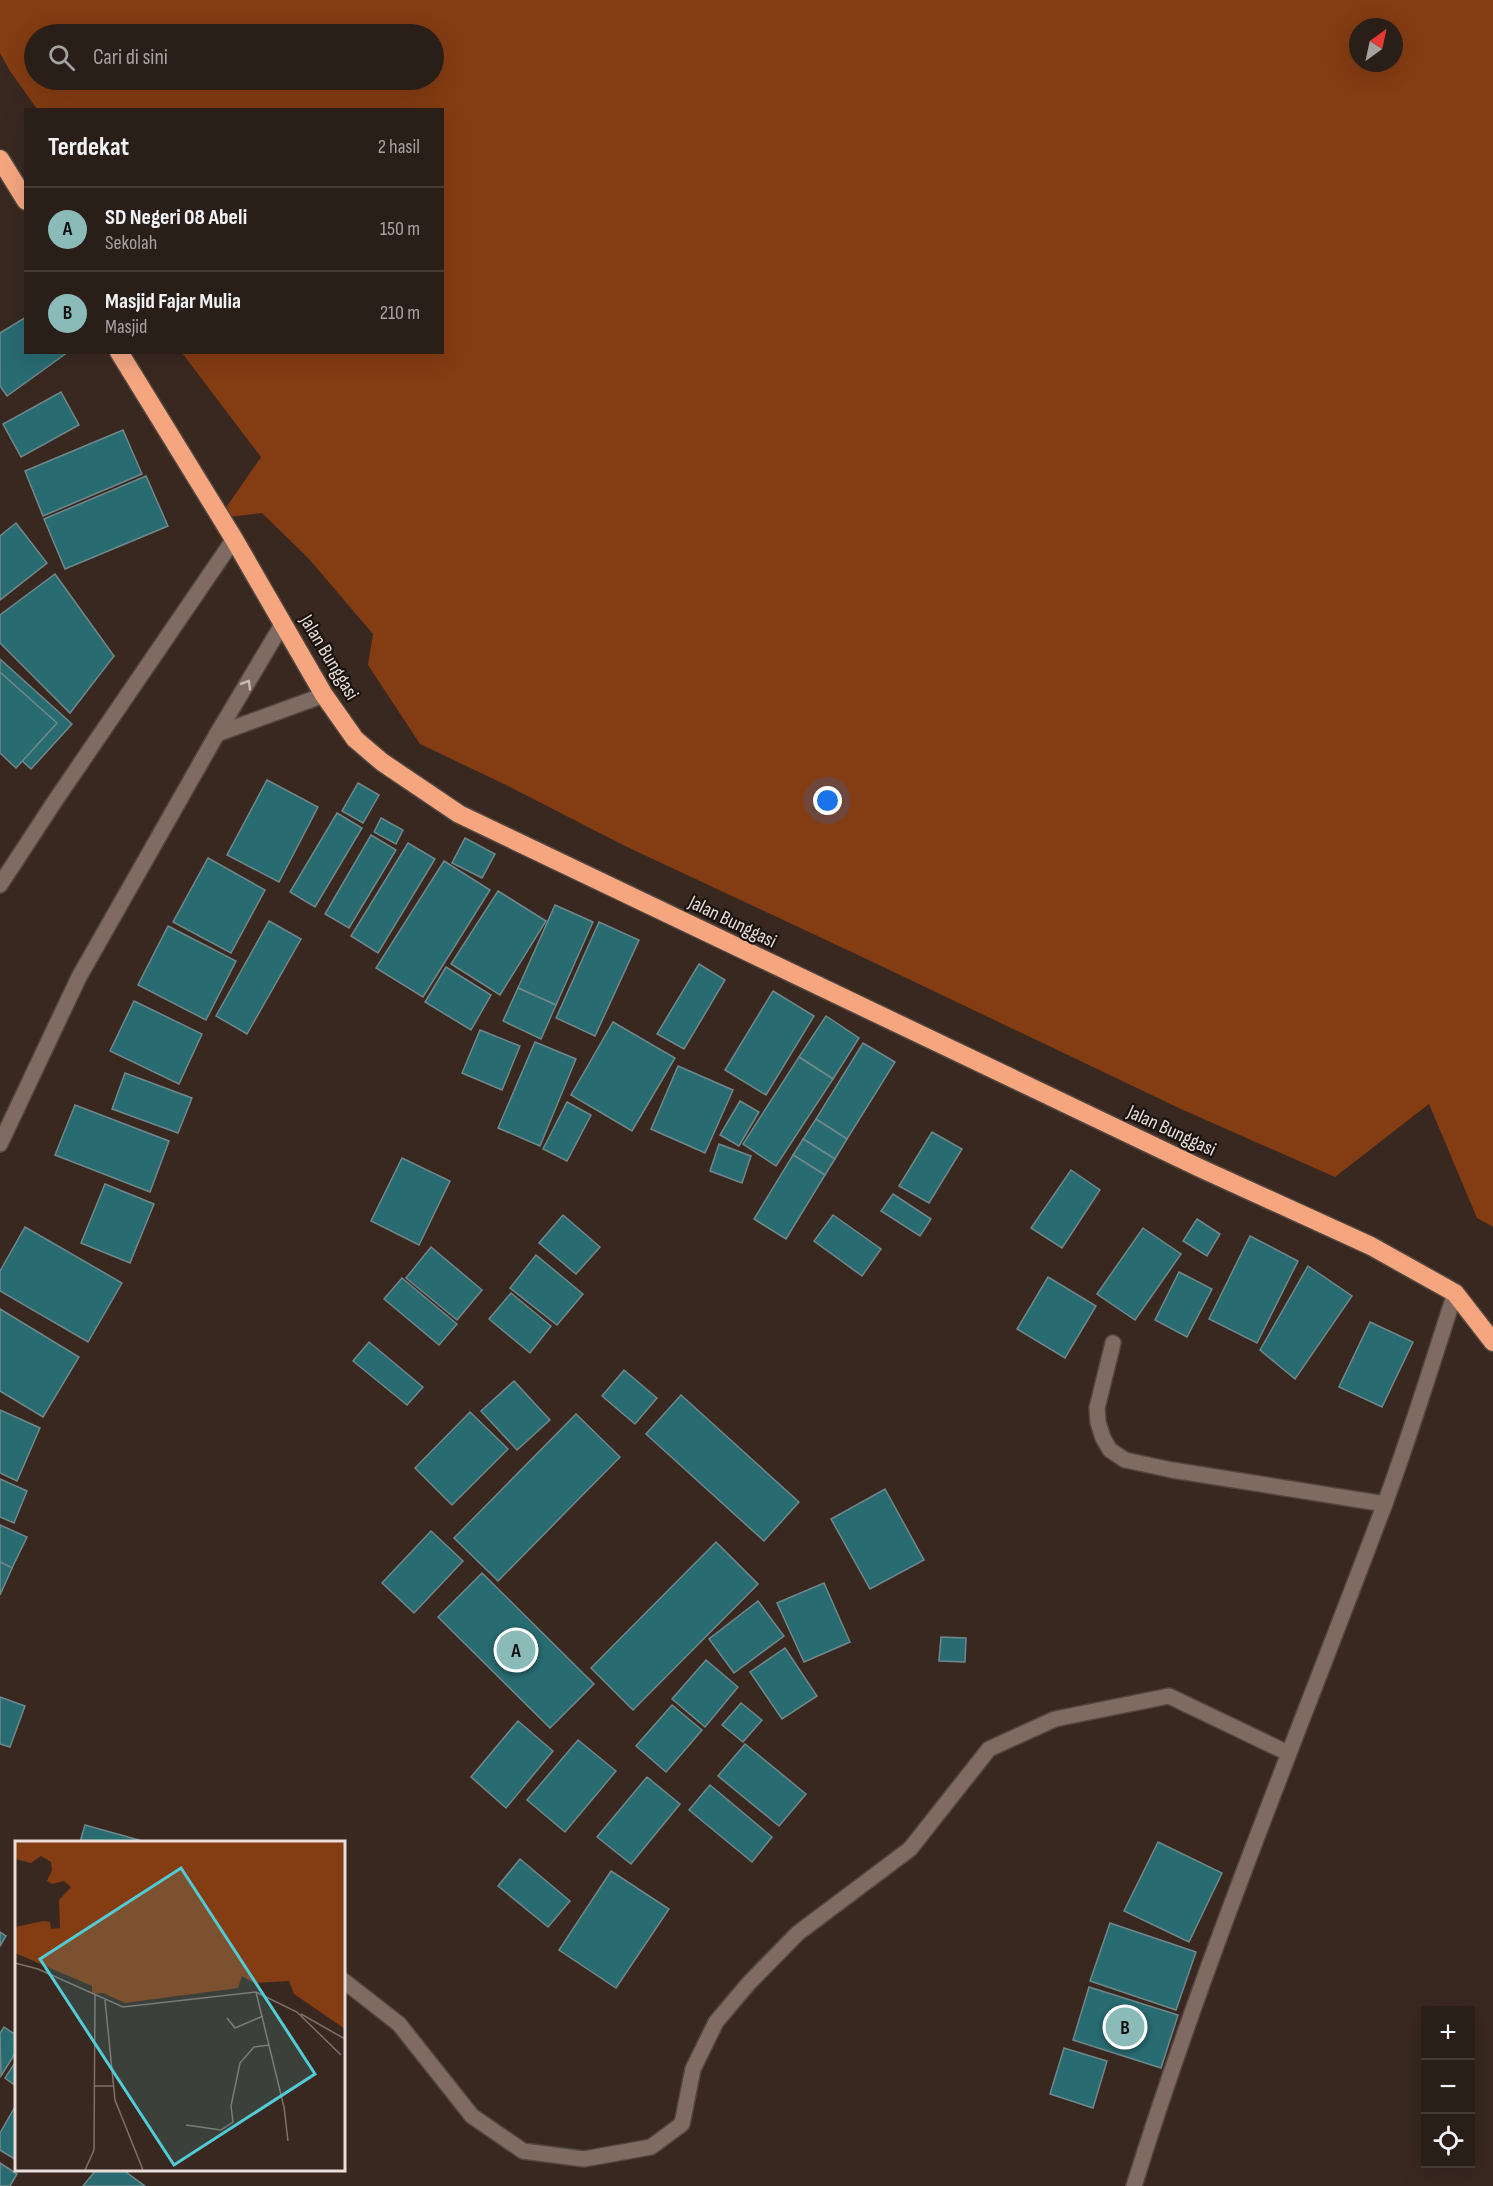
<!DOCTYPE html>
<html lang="id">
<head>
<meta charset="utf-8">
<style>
	:root { --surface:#2a1e18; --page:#362b25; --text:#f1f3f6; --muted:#a5a2a2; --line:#463c37; --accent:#8bbbb9 }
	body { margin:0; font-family:"Sofia Sans Condensed",sans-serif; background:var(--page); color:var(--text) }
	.controls { position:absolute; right:18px; bottom:18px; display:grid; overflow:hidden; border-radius:0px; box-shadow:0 6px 24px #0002 }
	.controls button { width:54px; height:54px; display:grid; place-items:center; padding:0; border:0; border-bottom:2px solid var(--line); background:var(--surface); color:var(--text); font:30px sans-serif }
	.compass { position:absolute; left:1349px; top:18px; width:54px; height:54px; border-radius:50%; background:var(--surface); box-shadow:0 6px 24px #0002; rotate:33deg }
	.you { position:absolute; left:828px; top:801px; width:21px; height:21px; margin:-15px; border:4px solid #fff; border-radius:50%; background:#1a73e8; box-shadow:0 0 0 9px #1a73e833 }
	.badge { display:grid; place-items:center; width:39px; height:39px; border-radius:50%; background:var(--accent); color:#111; font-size:20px; font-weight:700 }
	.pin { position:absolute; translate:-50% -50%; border:3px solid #fff; box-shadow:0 2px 6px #0006 }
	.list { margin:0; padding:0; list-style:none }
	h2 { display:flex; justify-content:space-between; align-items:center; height:78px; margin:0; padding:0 24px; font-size:26px }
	h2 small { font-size:20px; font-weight:400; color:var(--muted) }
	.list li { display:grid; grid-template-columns:39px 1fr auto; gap:18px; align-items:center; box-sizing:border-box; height:84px; padding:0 24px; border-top:2px solid var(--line) }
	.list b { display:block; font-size:22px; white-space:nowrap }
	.list p { margin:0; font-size:20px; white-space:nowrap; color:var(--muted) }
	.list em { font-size:20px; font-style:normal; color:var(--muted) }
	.icon { flex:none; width:33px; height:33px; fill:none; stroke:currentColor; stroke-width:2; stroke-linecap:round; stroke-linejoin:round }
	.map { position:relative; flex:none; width:1493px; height:2186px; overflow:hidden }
	.search { position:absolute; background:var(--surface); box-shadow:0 6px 24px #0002; left:24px; top:24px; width:420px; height:66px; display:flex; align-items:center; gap:15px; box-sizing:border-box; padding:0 21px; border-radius:33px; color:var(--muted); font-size:22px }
	.panel { position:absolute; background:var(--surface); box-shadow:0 6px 24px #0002; left:24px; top:108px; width:420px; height:246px; border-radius:0px }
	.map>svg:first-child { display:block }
</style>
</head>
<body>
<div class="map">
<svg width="1493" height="2186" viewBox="0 0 1493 2186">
	<rect width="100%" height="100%" fill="#382820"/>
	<!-- water -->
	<path fill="#843c12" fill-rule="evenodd" d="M 0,0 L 1493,0 L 1493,1227 L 1477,1218 L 1429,1104 L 1335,1177 L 1181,1109 L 858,955 L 625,846 L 504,784 L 420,744 L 368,665 L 373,634 L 309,559 L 262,513 L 219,518 L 261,457 L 182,353 L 442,352 L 442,110 L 37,109 L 10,71 L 0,53 ZM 1358,27 L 1394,27 L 1394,63 L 1358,63 ZM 34,34 L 434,34 L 434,80 L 34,80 Z"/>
	<!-- building -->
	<g fill="#286b71" stroke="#70888b" stroke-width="1.5">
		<path d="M 26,317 L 26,352 L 68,352 L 7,396 L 0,386 L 0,333 Z"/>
		<path d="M 61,392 L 79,425 L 21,457 L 3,424 Z"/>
		<path d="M 123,430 L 142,474 L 43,516 L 25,471 Z"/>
		<path d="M 146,476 L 168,526 L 65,569 L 44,519 Z"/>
		<path d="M 16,523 L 47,563 L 0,600 L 0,536 Z"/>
		<path d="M 55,574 L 114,656 L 70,713 L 0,643 L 0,615 Z"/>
		<path d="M 0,659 L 72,724 L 31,769 L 0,741 Z"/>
		<path d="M 0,672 L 57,723 L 16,768 L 0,753 Z"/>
		<path d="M 267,780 L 318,807 L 279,882 L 227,855 Z"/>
		<path d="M 358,783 L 379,795 L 363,823 L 342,811 Z"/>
		<path d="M 337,813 L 362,828 L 315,907 L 290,892 Z"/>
		<path d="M 381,818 L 403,830 L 396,844 L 374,832 Z"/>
		<path d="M 371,835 L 396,850 L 349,928 L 325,914 Z"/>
		<path d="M 465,838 L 495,854 L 482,878 L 452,863 Z"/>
		<path d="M 408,843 L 435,859 L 378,953 L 351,936 Z"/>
		<path d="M 208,858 L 265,890 L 231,953 L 173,922 Z"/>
		<path d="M 444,861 L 490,890 L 423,997 L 376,968 Z"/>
		<path d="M 498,891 L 546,921 L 500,995 L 451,964 Z"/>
		<path d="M 555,905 L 593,922 L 556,1005 L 518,988 Z"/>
		<path d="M 269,921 L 301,939 L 247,1034 L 216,1016 Z"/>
		<path d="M 599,922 L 639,940 L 595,1036 L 556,1018 Z"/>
		<path d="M 168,926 L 236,961 L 206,1020 L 138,985 Z"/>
		<path d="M 699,964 L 725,980 L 684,1049 L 657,1034 Z"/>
		<path d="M 446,967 L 491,995 L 471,1030 L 425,1002 Z"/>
		<path d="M 518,988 L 556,1005 L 541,1039 L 503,1021 Z"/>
		<path d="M 773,991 L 814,1016 L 766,1095 L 725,1070 Z"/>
		<path d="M 134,1001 L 202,1034 L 179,1084 L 110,1051 Z"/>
		<path d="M 826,1016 L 859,1038 L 833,1079 L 799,1057 Z"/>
		<path d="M 613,1022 L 675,1058 L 632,1131 L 571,1095 Z"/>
		<path d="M 480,1030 L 520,1046 L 502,1090 L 462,1073 Z"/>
		<path d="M 535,1042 L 576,1059 L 540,1146 L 498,1128 Z"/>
		<path d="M 863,1043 L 895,1062 L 847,1139 L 816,1119 Z"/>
		<path d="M 799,1057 L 833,1079 L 776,1166 L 743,1144 Z"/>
		<path d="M 678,1066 L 733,1090 L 705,1153 L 651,1129 Z"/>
		<path d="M 125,1073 L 192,1098 L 178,1133 L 112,1109 Z"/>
		<path d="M 740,1101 L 759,1112 L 739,1146 L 720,1135 Z"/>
		<path d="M 567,1102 L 591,1115 L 567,1161 L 543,1149 Z"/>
		<path d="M 75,1105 L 169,1141 L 150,1192 L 55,1155 Z"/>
		<path d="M 816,1119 L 847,1139 L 835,1159 L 803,1139 Z"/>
		<path d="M 932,1132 L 962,1149 L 929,1203 L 899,1186 Z"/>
		<path d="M 803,1139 L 835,1159 L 825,1175 L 793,1155 Z"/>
		<path d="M 719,1144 L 751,1156 L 742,1183 L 710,1171 Z"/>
		<path d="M 793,1155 L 825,1175 L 786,1239 L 754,1219 Z"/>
		<path d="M 402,1158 L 450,1181 L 419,1245 L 371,1221 Z"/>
		<path d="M 1071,1170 L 1100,1190 L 1062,1248 L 1031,1228 Z"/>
		<path d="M 105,1184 L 154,1204 L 130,1263 L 81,1243 Z"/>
		<path d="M 893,1194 L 931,1219 L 920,1236 L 881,1211 Z"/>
		<path d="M 563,1215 L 600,1247 L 576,1274 L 539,1243 Z"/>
		<path d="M 833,1215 L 881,1249 L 862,1276 L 814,1241 Z"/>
		<path d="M 1197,1219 L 1220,1234 L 1207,1256 L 1183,1241 Z"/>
		<path d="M 25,1227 L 122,1283 L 88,1342 L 0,1291 L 0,1271 Z"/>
		<path d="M 1143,1228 L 1181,1254 L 1135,1320 L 1097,1294 Z"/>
		<path d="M 1250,1236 L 1298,1261 L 1257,1343 L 1209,1319 Z"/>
		<path d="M 431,1247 L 482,1290 L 457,1320 L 406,1278 Z"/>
		<path d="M 536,1255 L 583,1294 L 557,1325 L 510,1288 Z"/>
		<path d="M 1308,1266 L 1352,1296 L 1295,1379 L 1260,1350 Z"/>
		<path d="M 1179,1272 L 1212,1289 L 1187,1337 L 1155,1320 Z"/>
		<path d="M 1048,1277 L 1096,1306 L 1065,1358 L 1017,1329 Z"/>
		<path d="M 402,1278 L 457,1324 L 439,1345 L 384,1299 Z"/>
		<path d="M 511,1293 L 551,1326 L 530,1353 L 489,1319 Z"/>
		<path d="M 0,1309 L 79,1357 L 43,1417 L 0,1391 Z"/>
		<path d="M 1370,1322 L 1413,1342 L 1382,1407 L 1339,1387 Z"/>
		<path d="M 369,1342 L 423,1387 L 407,1405 L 353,1361 Z"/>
		<path d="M 624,1370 L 657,1398 L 635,1424 L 602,1396 Z"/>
		<path d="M 514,1381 L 550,1420 L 517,1450 L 481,1411 Z"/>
		<path d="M 681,1395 L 799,1502 L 764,1541 L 646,1434 Z"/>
		<path d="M 0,1410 L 40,1428 L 17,1481 L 0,1473 Z"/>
		<path d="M 470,1412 L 508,1449 L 452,1505 L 415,1468 Z"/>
		<path d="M 576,1414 L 620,1457 L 498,1581 L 454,1538 Z"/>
		<path d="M 0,1479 L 27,1491 L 14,1523 L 0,1517 Z"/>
		<path d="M 885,1489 L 924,1560 L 870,1589 L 831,1519 Z"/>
		<path d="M 0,1525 L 27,1537 L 12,1568 L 0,1562 Z"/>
		<path d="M 431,1531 L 463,1561 L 414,1613 L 382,1583 Z"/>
		<path d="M 716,1542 L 758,1584 L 633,1710 L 591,1668 Z"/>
		<path d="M 0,1562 L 12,1568 L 0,1595 Z"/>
		<path d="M 482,1573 L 594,1684 L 550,1728 L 438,1617 Z"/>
		<path d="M 824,1583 L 850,1642 L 804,1662 L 777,1603 Z"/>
		<path d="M 758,1601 L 784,1636 L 734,1673 L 709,1639 Z"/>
		<path d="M 941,1637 L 966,1638 L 965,1662 L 939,1661 Z"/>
		<path d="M 785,1648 L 817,1696 L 782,1719 L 750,1672 Z"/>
		<path d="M 706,1660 L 738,1687 L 705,1727 L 672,1699 Z"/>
		<path d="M 0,1697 L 25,1706 L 10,1747 L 0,1744 Z"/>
		<path d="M 741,1703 L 762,1720 L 743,1742 L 722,1725 Z"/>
		<path d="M 672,1705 L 702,1730 L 666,1772 L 636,1746 Z"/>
		<path d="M 518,1721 L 553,1751 L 506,1808 L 471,1777 Z"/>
		<path d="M 578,1740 L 616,1771 L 565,1832 L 527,1800 Z"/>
		<path d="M 745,1744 L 806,1794 L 779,1826 L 718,1776 Z"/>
		<path d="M 647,1777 L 680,1804 L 631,1864 L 597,1837 Z"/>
		<path d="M 710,1785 L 772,1837 L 752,1862 L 689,1810 Z"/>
		<path d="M 85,1825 L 146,1842 L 80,1842 Z"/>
		<path d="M 1158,1842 L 1222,1873 L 1189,1942 L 1124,1911 Z"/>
		<path d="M 520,1859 L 570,1901 L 548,1927 L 498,1886 Z"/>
		<path d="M 611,1871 L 669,1909 L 616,1988 L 559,1950 Z"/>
		<path d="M 1110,1923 L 1196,1952 L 1176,2010 L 1090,1981 Z"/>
		<path d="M 0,1932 L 6,1936 L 0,1946 Z"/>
		<path d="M 1089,1987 L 1178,2015 L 1161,2068 L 1073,2040 Z"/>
		<path d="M 4,2027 L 16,2035 L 16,2052 L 1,2076 L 0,2033 Z"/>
		<path d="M 1064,2048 L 1107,2061 L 1093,2108 L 1050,2094 Z"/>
		<path d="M 16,2061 L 16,2086 L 5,2078 Z"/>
		<path d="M 16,2105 L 16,2160 L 0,2150 L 0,2133 Z"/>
		<path d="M 0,2163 L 17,2174 L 10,2186 L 0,2186 Z"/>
		<path d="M 96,2170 L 123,2170 L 145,2186 L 83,2186 Z"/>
	</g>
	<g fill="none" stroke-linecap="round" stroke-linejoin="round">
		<defs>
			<g id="minor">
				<path d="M 217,734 L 324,695"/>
				<path d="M 0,885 L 55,801 L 234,539"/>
				<path d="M 0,1144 L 79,977 L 217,734 L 283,623"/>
				<path d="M 1113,1343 L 1097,1408 L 1098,1422 L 1103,1438 L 1110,1450 L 1125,1460 L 1172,1470 L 1385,1504"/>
				<path d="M 344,1981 L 399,2024 L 472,2116 L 523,2151 L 584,2159 L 651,2147 L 682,2124 L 693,2069 L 716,2022 L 749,1983 L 798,1933 L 910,1849 L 989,1749 L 1055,1719 L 1169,1696 L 1288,1753"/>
				<path d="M 1134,2186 C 1206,1955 1299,1732 1384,1506 C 1410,1436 1432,1364 1455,1293"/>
			</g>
			<g id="highway">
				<path d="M 0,159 L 26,201"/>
				<path d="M 119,352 L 234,539 L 324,695 L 355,739 L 382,762 L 459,814 L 1202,1169 L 1371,1246 L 1455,1293 L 1493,1342"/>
			</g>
		</defs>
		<!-- minor casing -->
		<use href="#minor" stroke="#53453f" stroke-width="18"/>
		<!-- highway casing -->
		<use href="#highway" stroke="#53453f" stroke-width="21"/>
		<!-- minor -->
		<use href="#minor" stroke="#7f6b62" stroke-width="15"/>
		<!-- highway -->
		<use href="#highway" stroke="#f5a67f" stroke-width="18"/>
	</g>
	<!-- one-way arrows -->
	<defs><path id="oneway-chevron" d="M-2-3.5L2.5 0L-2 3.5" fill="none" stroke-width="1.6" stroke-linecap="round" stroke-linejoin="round" transform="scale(1.5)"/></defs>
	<use stroke="#c8bbb5" href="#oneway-chevron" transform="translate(247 684) rotate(-59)"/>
	<g text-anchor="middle" stroke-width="4.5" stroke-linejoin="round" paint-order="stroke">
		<!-- street labels -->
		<g font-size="20" fill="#e8ddd8" stroke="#1a130f">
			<text transform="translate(330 657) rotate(59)" y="7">Jalan Bunggasi</text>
			<text transform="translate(733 921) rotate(26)" y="7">Jalan Bunggasi</text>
			<text transform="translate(1172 1130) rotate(25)" y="7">Jalan Bunggasi</text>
		</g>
	</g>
	<!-- overview -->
	<g transform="translate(15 1841)">
		<rect width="330" height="330" fill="#382820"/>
		<path d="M 0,1 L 330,1 L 330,188 L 279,153 L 274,140 L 239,142 L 227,135 L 223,147 L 110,162 L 88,152 L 77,153 L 77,145 L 0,112 L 0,86 L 28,80 L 35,81 L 36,88 L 45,87 L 44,59 L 56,46 L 49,40 L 37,43 L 32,40 L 37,29 L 36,21 L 26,15 L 16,22 L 0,18 Z" fill="#843c12"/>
		<path fill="none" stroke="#7e706a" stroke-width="1.5" d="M 0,122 L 23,128 L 108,166 L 241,151 L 282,171 L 326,214M 241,151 L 269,266 L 273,300M 90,159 L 100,259 L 128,329M 286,173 L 330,198M 212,177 L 220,187 L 248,175M 79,245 L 98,245M 171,284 L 206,289 L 218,281 L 216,265 L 225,222 L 239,206 L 254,204M 70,329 L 79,309 L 80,154"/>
		<path fill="#52cbd7" fill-opacity="0.15" stroke="#52cbd7" stroke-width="3" d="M 166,27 L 300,233 L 159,324 L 25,118 Z"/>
		<rect width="330" height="330" fill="none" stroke="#e8ddd8" stroke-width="3"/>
	</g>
</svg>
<div class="controls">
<button>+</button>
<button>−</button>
<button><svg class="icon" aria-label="locate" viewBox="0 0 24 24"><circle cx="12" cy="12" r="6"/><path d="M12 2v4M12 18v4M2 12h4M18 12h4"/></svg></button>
</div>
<svg class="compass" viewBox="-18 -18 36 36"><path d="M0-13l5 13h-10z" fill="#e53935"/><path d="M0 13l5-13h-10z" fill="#a5a2a2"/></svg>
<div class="you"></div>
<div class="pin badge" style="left:516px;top:1650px">A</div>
<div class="pin badge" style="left:1125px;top:2027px">B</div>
<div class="search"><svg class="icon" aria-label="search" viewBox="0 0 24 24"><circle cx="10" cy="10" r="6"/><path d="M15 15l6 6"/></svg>Cari di sini</div>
<section class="panel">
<h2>Terdekat<small>2 hasil</small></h2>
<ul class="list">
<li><span class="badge">A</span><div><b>SD Negeri 08 Abeli</b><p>Sekolah</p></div><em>150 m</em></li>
<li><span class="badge">B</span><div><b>Masjid Fajar Mulia</b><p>Masjid</p></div><em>210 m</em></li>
</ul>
</section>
</div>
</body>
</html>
